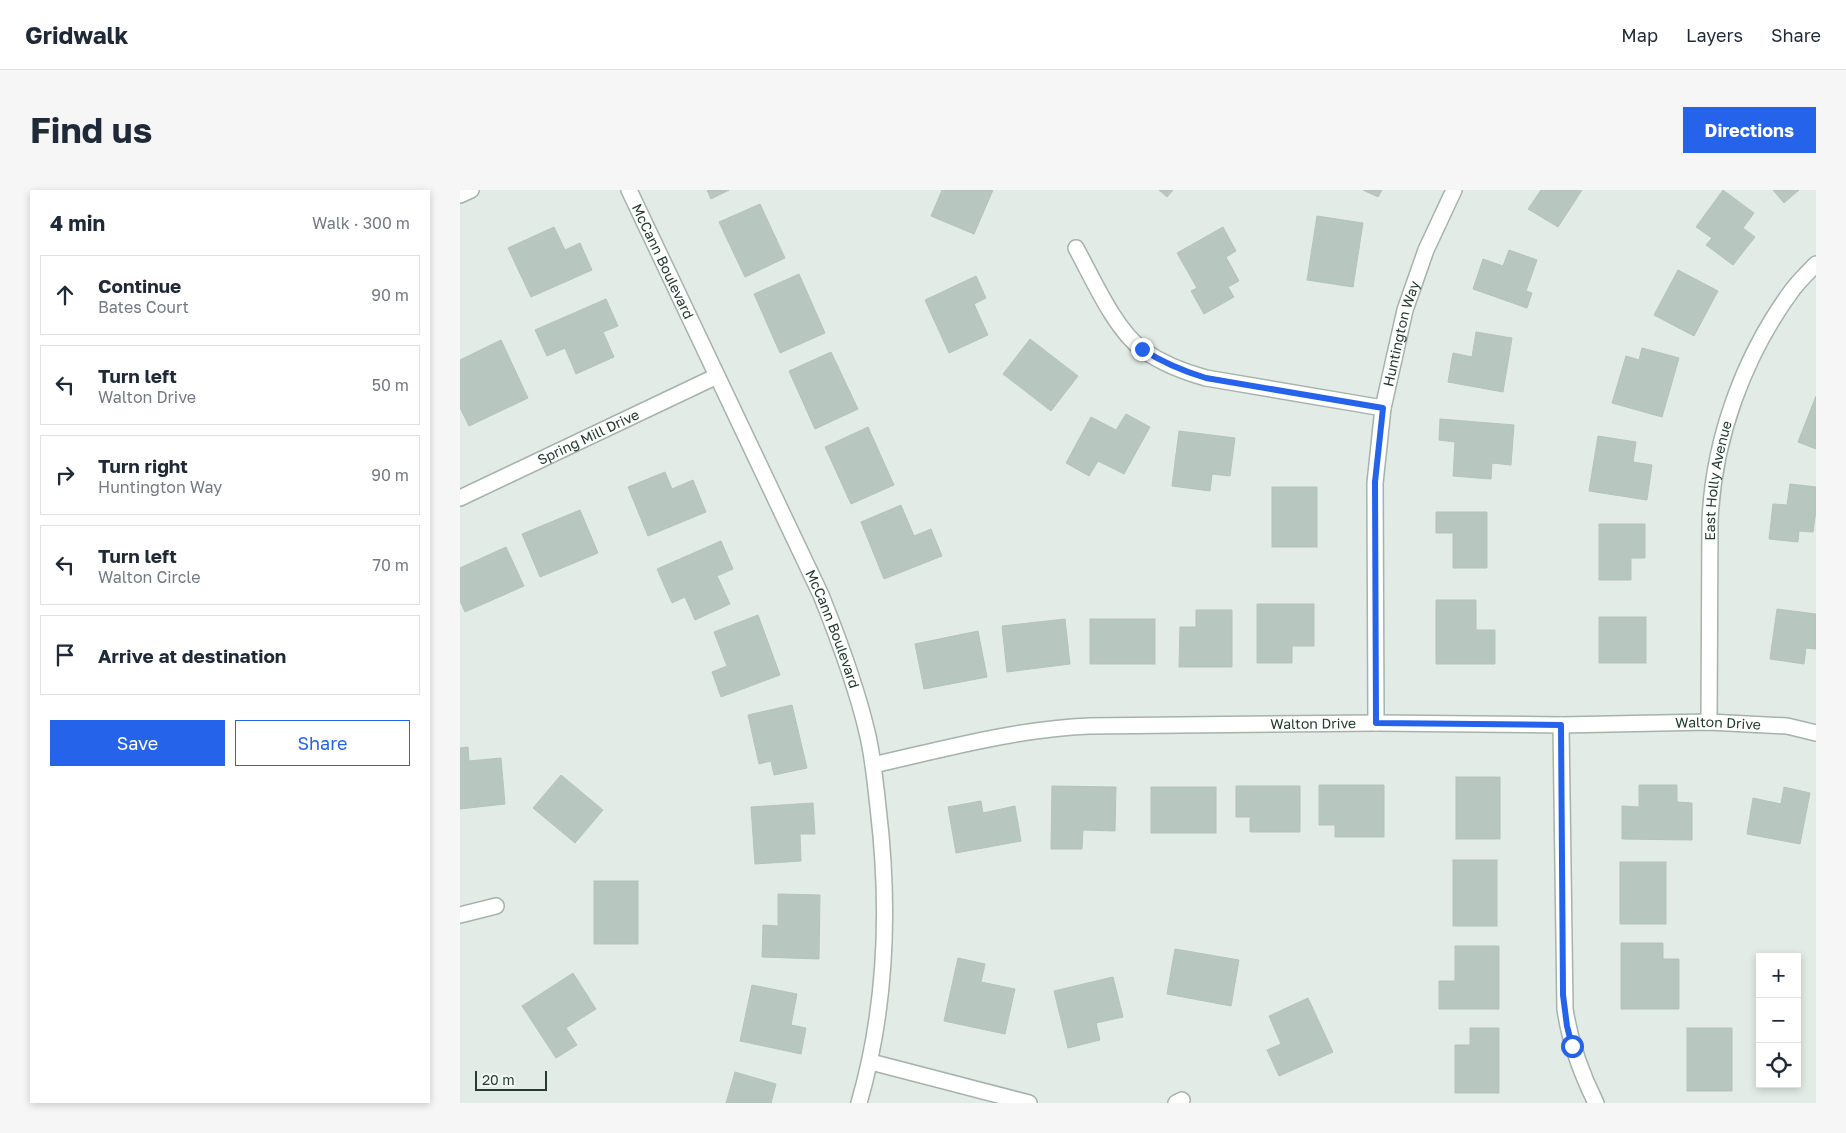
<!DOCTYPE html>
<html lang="en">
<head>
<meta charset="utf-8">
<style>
	:root { --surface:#fff; --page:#f6f6f7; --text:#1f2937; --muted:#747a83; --line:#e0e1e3; --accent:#2563eb }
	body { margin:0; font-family:"Golos Text",sans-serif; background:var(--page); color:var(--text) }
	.controls { position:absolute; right:15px; bottom:15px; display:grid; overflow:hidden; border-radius:0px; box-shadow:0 2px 8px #0003 }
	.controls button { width:45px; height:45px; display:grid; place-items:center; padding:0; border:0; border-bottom:1px solid var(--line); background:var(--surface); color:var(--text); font:25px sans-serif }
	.scale { position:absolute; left:15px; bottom:12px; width:72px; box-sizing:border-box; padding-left:5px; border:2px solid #233b31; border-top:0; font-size:14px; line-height:18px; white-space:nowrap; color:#233b31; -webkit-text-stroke:4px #f2f8f4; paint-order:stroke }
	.stop { position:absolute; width:15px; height:15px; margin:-11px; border:4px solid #2563eb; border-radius:50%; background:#fff }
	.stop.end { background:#2563eb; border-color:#fff; box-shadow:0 1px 5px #0008 }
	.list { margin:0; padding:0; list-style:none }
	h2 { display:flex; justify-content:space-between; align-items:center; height:65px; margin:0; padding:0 20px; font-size:21px }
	h2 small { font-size:16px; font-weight:400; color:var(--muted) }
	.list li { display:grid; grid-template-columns:32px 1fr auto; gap:15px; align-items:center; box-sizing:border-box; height:80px; margin:0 10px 10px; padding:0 10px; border:1px solid var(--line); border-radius:0px }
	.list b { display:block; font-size:19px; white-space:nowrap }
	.list p { margin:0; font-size:16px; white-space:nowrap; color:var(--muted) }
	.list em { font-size:16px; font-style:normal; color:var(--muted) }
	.actions { display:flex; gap:10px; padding:15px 20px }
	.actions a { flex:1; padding:11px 0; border:1px solid var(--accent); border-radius:0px; text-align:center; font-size:18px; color:var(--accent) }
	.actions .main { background:var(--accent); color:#fff }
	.icon { flex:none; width:28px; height:28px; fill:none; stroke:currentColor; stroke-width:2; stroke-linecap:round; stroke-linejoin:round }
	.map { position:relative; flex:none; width:1356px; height:913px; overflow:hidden; border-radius:0px }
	header { display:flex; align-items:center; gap:30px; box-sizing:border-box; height:70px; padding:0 25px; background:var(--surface); border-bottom:1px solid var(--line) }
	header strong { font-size:24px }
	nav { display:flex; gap:28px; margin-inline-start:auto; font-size:18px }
	.intro { display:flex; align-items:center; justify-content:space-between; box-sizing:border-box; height:120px; padding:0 30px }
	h1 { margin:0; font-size:35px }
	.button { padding:12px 22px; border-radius:0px; background:var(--accent); color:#fff; font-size:18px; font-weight:700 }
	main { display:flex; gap:30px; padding:0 30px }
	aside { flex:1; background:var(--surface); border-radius:0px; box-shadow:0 2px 8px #0003 }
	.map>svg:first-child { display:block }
</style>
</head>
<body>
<header>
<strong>Gridwalk</strong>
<nav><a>Map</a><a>Layers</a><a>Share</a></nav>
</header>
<div class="intro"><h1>Find us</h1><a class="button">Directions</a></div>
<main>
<aside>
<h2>4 min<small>Walk · 300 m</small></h2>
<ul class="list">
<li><svg class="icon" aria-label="ahead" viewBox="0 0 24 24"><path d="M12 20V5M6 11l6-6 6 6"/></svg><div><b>Continue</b><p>Bates Court</p></div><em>90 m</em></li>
<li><svg class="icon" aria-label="left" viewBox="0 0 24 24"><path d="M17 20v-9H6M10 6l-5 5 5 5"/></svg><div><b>Turn left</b><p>Walton Drive</p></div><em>50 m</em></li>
<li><svg class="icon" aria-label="right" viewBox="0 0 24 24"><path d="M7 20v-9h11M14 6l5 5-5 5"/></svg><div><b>Turn right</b><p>Huntington Way</p></div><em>90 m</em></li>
<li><svg class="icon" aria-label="left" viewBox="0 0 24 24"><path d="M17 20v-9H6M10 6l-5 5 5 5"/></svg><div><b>Turn left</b><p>Walton Circle</p></div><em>70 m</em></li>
<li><svg class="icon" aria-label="arrive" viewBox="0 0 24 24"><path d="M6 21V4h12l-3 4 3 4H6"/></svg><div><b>Arrive at destination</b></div></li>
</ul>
<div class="actions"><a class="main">Save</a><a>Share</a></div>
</aside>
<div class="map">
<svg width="1356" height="913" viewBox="0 0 1356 913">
	<rect width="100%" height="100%" fill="#e2ebe5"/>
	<!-- building -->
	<g fill="#b7c6be" stroke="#b4c4bb">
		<path d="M 247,0 L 269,0 L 251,9 Z"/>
		<path d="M 482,0 L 533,0 L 514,44 L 471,26 Z"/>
		<path d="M 699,0 L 713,0 L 707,7 Z"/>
		<path d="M 903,0 L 922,0 L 918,7 Z"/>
		<path d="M 1081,0 L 1122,0 L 1098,37 L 1068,19 Z"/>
		<path d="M 1263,0 L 1294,23 L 1283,38 L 1295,47 L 1273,75 L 1246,55 L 1252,48 L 1236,37 Z"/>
		<path d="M 1313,0 L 1339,0 L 1324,13 Z"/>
		<path d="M 300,14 L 325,68 L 285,87 L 259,32 Z"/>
		<path d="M 857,26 L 903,33 L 893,97 L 847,90 Z"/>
		<path d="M 94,37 L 105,60 L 120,53 L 132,80 L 71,107 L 48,58 Z"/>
		<path d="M 763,37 L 776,61 L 766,67 L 779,91 L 768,97 L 774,107 L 744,124 L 731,101 L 737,98 L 717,63 Z"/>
		<path d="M 1049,60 L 1077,70 L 1066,101 L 1072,103 L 1067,118 L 1013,99 L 1023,69 L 1043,76 Z"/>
		<path d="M 1218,80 L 1258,101 L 1234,146 L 1194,125 Z"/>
		<path d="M 339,84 L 365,143 L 320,163 L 294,104 Z"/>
		<path d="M 516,86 L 526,108 L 514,114 L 528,145 L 489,163 L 465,110 Z"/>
		<path d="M 146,109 L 158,136 L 143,142 L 154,167 L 116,184 L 105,158 L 87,166 L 75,140 Z"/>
		<path d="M 1016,142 L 1052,148 L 1043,202 L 988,192 L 993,163 L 1012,167 Z"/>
		<path d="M 570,149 L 618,186 L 591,221 L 543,184 Z"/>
		<path d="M 41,150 L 68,208 L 9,236 L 0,218 L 0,170 Z"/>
		<path d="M 1182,158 L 1219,168 L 1202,227 L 1152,213 L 1166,166 L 1179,170 Z"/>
		<path d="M 371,162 L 398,219 L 355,239 L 329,181 Z"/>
		<path d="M 1356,206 L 1356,259 L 1338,252 Z"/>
		<path d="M 666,224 L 690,237 L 664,284 L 638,271 L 629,286 L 606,273 L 631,227 L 656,240 Z"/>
		<path d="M 980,229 L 1054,235 L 1051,275 L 1032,273 L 1031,289 L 993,286 L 995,252 L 979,250 Z"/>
		<path d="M 408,237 L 434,295 L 391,314 L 365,257 Z"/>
		<path d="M 719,241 L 775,248 L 770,286 L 752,284 L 750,301 L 712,296 Z"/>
		<path d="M 1138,246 L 1176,252 L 1173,272 L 1192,275 L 1187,310 L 1129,301 Z"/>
		<path d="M 205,282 L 212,299 L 233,290 L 246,322 L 188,346 L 168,297 Z"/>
		<path d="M 1330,294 L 1356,297 L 1356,320 L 1353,342 L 1339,341 L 1338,352 L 1309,349 L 1313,314 L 1327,315 Z"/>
		<rect x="812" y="297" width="45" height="60"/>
		<path d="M 441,315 L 454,346 L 471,339 L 482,366 L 424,389 L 401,332 Z"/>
		<path d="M 120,320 L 138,363 L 80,387 L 62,344 Z"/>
		<path d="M 976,322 L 1027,322 L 1027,378 L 993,378 L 993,343 L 976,343 Z"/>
		<path d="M 1139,334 L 1185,334 L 1185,368 L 1171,368 L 1171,390 L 1139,390 Z"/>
		<path d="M 261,351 L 273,379 L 257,386 L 270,414 L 235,430 L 225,407 L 212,413 L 197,379 Z"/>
		<path d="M 46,357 L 64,396 L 5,422 L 0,411 L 0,378 Z"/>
		<path d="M 976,410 L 1016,410 L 1016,440 L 1035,440 L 1035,474 L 976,474 Z"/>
		<path d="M 797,414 L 854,414 L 854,456 L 832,456 L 832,473 L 797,473 Z"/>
		<path d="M 1317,419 L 1356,424 L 1356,459 L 1346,458 L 1344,474 L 1310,469 Z"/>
		<path d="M 736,420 L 772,420 L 772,477 L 719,477 L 720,437 L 736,437 Z"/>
		<path d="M 298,425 L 320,485 L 261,507 L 252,482 L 267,476 L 254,442 Z"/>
		<rect x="1139" y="427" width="47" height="46"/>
		<path d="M 605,429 L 610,474 L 547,482 L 542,436 Z"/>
		<rect x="630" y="429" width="65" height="45"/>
		<path d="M 518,441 L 527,487 L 464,499 L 455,454 Z"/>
		<path d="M 332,515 L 347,578 L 314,585 L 311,571 L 299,574 L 288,525 Z"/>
		<path d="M 8,557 L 9,571 L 41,568 L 45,614 L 0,619 L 0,558 Z"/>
		<path d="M 101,585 L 143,620 L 115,653 L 73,618 Z"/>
		<rect x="996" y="587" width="44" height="62"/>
		<path d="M 859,595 L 924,595 L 924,647 L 875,647 L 875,635 L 859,635 Z"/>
		<path d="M 1179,595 L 1217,595 L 1217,612 L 1232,613 L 1232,650 L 1162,649 L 1162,616 L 1179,617 Z"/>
		<path d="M 592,596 L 656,597 L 655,641 L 623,640 L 622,659 L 591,659 Z"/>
		<path d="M 776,596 L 840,596 L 840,642 L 790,642 L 790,627 L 776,627 Z"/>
		<rect x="691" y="597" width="65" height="46"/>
		<path d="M 1324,597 L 1350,603 L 1340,654 L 1287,644 L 1293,608 L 1321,614 Z"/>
		<path d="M 521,611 L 523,623 L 555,616 L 561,651 L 496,663 L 488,617 Z"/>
		<path d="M 353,613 L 355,644 L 340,644 L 341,671 L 295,674 L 291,617 Z"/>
		<rect x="993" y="670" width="44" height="66"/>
		<rect x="1160" y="672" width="46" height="62"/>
		<rect x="134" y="691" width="44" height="63"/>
		<path d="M 318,704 L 360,705 L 359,769 L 302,767 L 303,735 L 318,736 Z"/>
		<path d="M 1161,753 L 1203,753 L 1203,769 L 1219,769 L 1219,819 L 1161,819 Z"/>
		<path d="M 995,756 L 1039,756 L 1039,819 L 979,819 L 979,791 L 995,791 Z"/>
		<path d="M 715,759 L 779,770 L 771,816 L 707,804 Z"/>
		<path d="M 498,768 L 525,774 L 521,792 L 555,799 L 545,844 L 484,831 Z"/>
		<path d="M 113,783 L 136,819 L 106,838 L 117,855 L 96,868 L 62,816 Z"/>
		<path d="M 653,787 L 663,827 L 636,833 L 640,850 L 608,858 L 594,801 Z"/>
		<path d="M 292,795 L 337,804 L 331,835 L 346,838 L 341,864 L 280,851 Z"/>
		<path d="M 848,808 L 873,862 L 819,886 L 807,860 L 821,854 L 809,826 Z"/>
		<path d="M 1010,838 L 1039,838 L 1039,903 L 995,903 L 995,855 L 1010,855 Z"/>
		<rect x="1227" y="838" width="45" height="63"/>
		<path d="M 275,882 L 316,894 L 311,913 L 266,913 Z"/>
	</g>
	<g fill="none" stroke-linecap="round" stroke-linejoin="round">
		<defs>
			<g id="street">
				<path id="s1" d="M 169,0 L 361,405 C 379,450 396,495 407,542 C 413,566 415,591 418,617 C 430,717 427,816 399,913"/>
				<path d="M 616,58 C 633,89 655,140 683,160 C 703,174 724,182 746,188 L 923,218"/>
				<path id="s2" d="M 0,308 L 257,186"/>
				<path id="s3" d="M 1249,532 L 1250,332 C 1253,250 1284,165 1333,99 C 1340,90 1348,82 1356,74"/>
				<path id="s4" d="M 916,533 L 915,293 L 923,218 L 945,120 L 966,60 L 994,0"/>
				<path d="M 1101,535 L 1105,819 C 1110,853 1121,883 1136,913"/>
				<path id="s5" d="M 413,575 C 484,559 556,539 629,536 L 916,533 L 1101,535 L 1249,532 L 1327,536 L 1356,543"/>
				<path d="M 0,725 L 36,716"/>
				<path d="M 411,872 L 569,913"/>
				<path d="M 716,913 L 722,910"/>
			</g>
			<path id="secondary" d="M 0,5 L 11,0"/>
		</defs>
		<!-- street casing -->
		<use href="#street" stroke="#a5b3ab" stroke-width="18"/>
		<!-- secondary casing -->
		<use href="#secondary" stroke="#a1b6ac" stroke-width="18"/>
		<!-- street -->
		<use href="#street" stroke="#fff" stroke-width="15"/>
		<!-- secondary -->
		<use href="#secondary" stroke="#fff" stroke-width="15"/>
	</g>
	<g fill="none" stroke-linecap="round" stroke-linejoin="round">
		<!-- route -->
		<path stroke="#2563eb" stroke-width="6" d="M 682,159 C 703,173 723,181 746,188 L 923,218 L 915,292 L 916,533 L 1101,535 L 1103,805 L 1107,836 L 1112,856"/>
	</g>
	<g text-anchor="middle" stroke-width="5" stroke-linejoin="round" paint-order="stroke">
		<!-- street labels -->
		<g font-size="14" fill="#233b31" stroke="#f2f8f4">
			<text dy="5" stroke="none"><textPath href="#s1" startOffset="79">McCann Boulevard</textPath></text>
			<text dy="5" stroke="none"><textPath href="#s4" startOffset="392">Huntington Way</textPath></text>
			<text dy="5" stroke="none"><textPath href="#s2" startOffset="142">Spring Mill Drive</textPath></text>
			<text dy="5" stroke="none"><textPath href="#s3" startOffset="242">East Holly Avenue</textPath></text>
			<text dy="5" stroke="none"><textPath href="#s1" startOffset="484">McCann Boulevard</textPath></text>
			<text dy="5" stroke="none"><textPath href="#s5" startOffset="849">Walton Drive</textPath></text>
			<text dy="5" stroke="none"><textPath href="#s5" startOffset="444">Walton Drive</textPath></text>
		</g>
	</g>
</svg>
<div class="controls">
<button>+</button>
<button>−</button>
<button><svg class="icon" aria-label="locate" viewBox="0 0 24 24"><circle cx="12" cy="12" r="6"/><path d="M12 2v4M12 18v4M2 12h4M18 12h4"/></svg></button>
</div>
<div class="scale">20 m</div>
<div class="stop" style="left:1112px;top:856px"></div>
<div class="stop end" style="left:682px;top:159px"></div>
</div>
</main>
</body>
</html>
